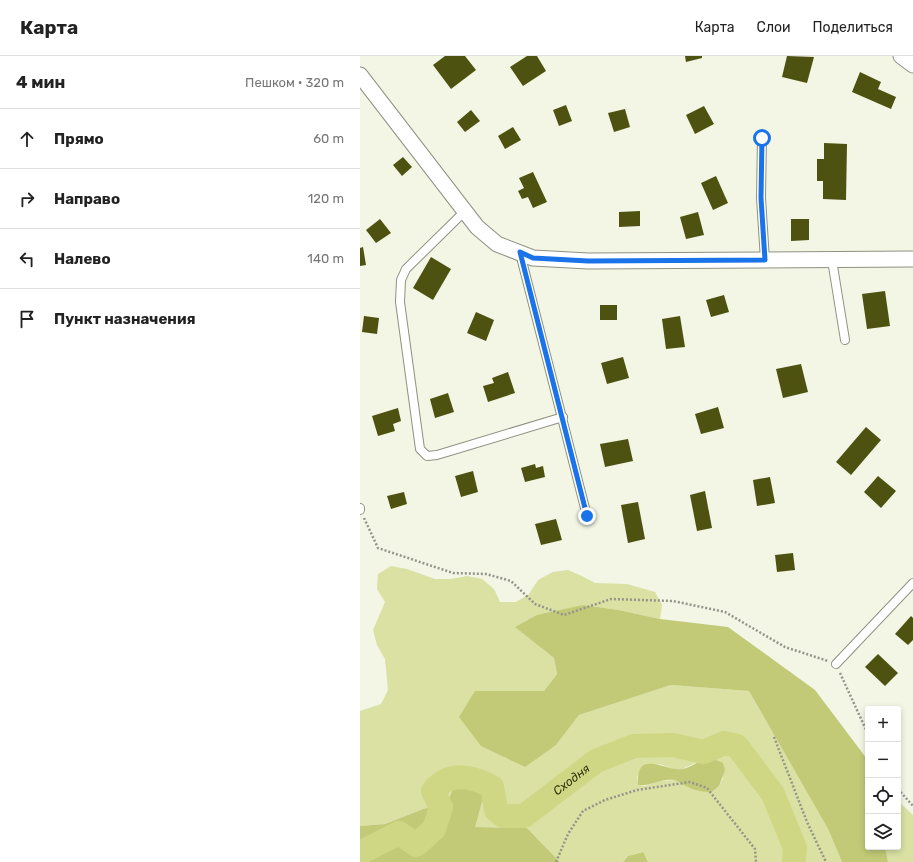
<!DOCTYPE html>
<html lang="ru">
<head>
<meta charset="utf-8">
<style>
	:root { --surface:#fff; --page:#f2f2f2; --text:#222; --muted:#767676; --line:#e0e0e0 }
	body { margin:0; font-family:Rubik,sans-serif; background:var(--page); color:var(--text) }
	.controls { position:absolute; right:12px; bottom:12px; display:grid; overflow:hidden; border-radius:4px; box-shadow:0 2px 6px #0003 }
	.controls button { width:36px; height:36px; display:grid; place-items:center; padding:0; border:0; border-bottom:1px solid var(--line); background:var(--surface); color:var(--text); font:20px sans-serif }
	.stop { position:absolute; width:12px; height:12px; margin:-9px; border:3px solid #1a73e8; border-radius:50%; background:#fff }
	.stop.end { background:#1a73e8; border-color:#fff; box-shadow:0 1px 4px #0008 }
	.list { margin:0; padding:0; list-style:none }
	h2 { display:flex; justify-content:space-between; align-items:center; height:52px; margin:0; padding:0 16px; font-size:17px }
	h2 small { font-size:13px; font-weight:400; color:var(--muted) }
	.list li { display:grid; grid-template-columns:26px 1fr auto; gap:12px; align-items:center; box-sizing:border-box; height:60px; padding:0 16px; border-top:1px solid var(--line) }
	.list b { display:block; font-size:15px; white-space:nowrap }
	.list em { font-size:13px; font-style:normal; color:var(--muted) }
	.icon { flex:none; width:22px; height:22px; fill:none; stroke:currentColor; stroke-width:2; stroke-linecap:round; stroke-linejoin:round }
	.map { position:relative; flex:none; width:553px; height:806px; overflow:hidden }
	header { display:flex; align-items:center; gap:24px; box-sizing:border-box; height:56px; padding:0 20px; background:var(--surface); border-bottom:1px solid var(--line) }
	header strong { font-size:19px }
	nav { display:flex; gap:22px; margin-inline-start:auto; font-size:14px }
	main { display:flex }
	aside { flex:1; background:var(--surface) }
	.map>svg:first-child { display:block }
</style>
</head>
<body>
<header>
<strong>Карта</strong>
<nav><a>Карта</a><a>Слои</a><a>Поделиться</a></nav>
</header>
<main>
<aside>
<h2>4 мин<small>Пешком · 320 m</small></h2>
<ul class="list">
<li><svg class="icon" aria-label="ahead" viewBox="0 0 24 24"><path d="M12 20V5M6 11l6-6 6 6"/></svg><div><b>Прямо</b></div><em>60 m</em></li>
<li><svg class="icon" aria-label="right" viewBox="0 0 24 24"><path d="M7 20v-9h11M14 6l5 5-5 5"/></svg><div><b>Направо</b></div><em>120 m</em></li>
<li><svg class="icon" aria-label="left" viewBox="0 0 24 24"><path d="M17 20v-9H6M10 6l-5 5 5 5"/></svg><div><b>Налево</b></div><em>140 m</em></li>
<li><svg class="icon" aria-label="arrive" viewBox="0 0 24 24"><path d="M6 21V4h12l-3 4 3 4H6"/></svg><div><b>Пункт назначения</b></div></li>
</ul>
</aside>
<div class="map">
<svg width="553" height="806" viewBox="0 0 553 806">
	<rect width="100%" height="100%" fill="#f3f5e5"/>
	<!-- green -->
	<g fill="#dae1a3" fill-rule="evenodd">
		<path d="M 31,510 L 47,513 L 75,523 L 91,523 L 107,520 L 122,523 L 134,533 L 140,546 L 156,546 L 169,538 L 178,524 L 193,516 L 208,514 L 222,520 L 235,527 L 267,528 L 295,536 L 302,549 L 300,563 L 259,554 L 223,549 L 156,571 L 194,602 L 197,618 L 184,635 L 115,635 L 196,689 L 219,659 L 311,629 L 389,635 L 468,773 L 482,806 L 288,806 L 282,796 L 268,800 L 263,806 L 200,806 L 167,772 L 115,771 L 95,728 L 87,747 L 63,753 L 25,768 L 0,770 L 0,655 L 21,648 L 28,634 L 25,603 L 17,589 L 13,574 L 25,546 L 17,533 L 18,518 ZM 342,704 L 356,704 L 363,722 L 359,730 L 352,736 L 330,732 L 316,724 L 300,725 L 285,730 L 278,729 L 277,721 L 280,714 L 299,708 L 314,713 L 322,713 Z"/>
		<path d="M 538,745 L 553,759 L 553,806 L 528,806 L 525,791 L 538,791 Z"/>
	</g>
	<!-- forest -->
	<g fill="#c2ca78">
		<path d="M 223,549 L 259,554 L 300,563 L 368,571 L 455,634 L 507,703 L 508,791 L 525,791 L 528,806 L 482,806 L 468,773 L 389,635 L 311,629 L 219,659 L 196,689 L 165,711 L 121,690 L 99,661 L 115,635 L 184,635 L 197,618 L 194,602 L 155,571 L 177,559 Z"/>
		<path d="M 342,704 L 356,704 L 363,707 L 365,714 L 359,730 L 352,736 C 344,736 335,735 328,731 C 323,729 319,725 314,724 C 301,722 290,731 278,729 C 275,691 307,716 322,713 C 329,712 336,707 342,704 Z"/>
		<path d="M 95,728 L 125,734 L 115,771 L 167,772 L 200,806 L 0,806 L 0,770 L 25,768 L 63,753 L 87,747 Z"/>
		<path d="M 283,796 L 288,806 L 263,806 L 268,800 Z"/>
	</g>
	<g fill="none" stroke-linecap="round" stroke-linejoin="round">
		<!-- river -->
		<path stroke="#cfd784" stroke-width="24" id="s1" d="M 0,797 L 39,777 L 56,789 L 74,773 L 81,751 L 73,735 C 89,715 113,720 132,731 L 136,754 L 143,760 L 164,760 L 236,705 L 274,690 L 313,689 L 344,696 L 364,687 L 377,690 L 413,738 L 435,792 L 434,806"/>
	</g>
	<!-- building -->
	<g fill="#4e5211">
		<path d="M 85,0 L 105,0 L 116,14 L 91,33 L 73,9 Z"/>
		<path d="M 167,0 L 177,0 L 186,15 L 163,30 L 150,11 Z"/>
		<path d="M 325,0 L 342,0 L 342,2 L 326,6 Z"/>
		<path d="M 427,0 L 454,1 L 447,27 L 422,21 Z"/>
		<path d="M 500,16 L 521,26 L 518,33 L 536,41 L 531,53 L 492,36 Z"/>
		<path d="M 206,49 L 212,65 L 199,70 L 193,54 Z"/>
		<path d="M 344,50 L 354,68 L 335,78 L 326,59 Z"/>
		<path d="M 265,53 L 270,71 L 254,76 L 248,57 Z"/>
		<path d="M 111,54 L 120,65 L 105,76 L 97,66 Z"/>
		<path d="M 153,71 L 161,84 L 145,93 L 138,80 Z"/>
		<path d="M 464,87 L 487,88 L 486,144 L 463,143 L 463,125 L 457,125 L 457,103 L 464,103 Z"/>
		<path d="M 43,101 L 52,111 L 42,120 L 33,109 Z"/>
		<path d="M 173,116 L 187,146 L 173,152 L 168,141 L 162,143 L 158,135 L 164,132 L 159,122 Z"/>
		<path d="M 356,120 L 368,147 L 353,154 L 341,127 Z"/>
		<path d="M 280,155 L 280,170 L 259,171 L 259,156 Z"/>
		<path d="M 338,156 L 344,179 L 326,183 L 320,161 Z"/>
		<path d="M 20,163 L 31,177 L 16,187 L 6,174 Z"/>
		<path d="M 431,163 L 449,163 L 449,184 L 431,185 Z"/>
		<path d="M 3,191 L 6,209 L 0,210 L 0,192 Z"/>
		<path d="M 71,201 L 91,213 L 73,244 L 53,232 Z"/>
		<path d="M 525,235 L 530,270 L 507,273 L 502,238 Z"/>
		<path d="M 364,239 L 369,256 L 351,261 L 346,244 Z"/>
		<rect x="240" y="249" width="17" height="15"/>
		<path d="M 116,256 L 134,264 L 126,285 L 107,277 Z"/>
		<path d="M 4,260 L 19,262 L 17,278 L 2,276 Z"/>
		<path d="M 320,260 L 325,291 L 306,293 L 302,263 Z"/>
		<path d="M 263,301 L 269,322 L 247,328 L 241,307 Z"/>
		<path d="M 441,308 L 448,336 L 423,342 L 416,313 Z"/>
		<path d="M 148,316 L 155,337 L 128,346 L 123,330 L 134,327 L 132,322 Z"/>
		<path d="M 88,337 L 94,356 L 75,362 L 70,343 Z"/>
		<path d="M 358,351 L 364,372 L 341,378 L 335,358 Z"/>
		<path d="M 38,352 L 41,365 L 33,368 L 35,375 L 18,380 L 12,360 Z"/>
		<path d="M 506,371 L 521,384 L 491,419 L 476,406 Z"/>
		<path d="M 268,383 L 273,405 L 245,411 L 240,388 Z"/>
		<path d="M 175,408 L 176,412 L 183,410 L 185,421 L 165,426 L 161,412 Z"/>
		<path d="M 113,415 L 118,436 L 101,441 L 95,420 Z"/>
		<path d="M 518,420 L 536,435 L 521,452 L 504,436 Z"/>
		<path d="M 410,421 L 415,447 L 397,450 L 393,424 Z"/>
		<path d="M 345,435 L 352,472 L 337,475 L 330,439 Z"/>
		<path d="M 44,436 L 47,448 L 31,453 L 27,440 Z"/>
		<path d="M 278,446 L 285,483 L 268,487 L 261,449 Z"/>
		<path d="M 196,463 L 202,484 L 181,489 L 175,468 Z"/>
		<path d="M 433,497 L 435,514 L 417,516 L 415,499 Z"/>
		<path d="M 551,560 L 553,562 L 553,584 L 548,589 L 535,578 Z"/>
		<path d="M 518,598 L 538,617 L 525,630 L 505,611 Z"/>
	</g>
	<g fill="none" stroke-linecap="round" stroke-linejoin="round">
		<defs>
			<g id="lane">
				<path d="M 402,81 L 401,142 L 405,204"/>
				<path d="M 104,156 L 46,213 L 41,224 L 40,246 L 60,393 L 67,400 L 77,399 L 203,361"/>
				<path d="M 160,197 L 227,460"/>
				<path d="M 472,204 L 485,284"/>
				<path d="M 0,452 L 0,454"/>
				<path d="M 476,608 L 553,527"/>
			</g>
			<g id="street">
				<path d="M 541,0 L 553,9"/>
				<path d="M 0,19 L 117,171 L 137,188 L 173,202 L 228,205 L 553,203"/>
			</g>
		</defs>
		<!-- lane casing -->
		<use href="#lane" stroke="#8f9182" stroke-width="10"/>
		<!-- street casing -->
		<use href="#street" stroke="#8f9182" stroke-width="17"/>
		<!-- path -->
		<g stroke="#94958a" stroke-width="2.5" stroke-dasharray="2 2" stroke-linecap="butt">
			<path d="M 4,462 L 18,492 L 93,517 L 126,518 L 151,525 L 175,548 L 204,559 L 251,543 L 313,545 L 365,556 L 425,591 L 468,605"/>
			<path d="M 480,617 L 508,678"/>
			<path d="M 414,681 L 447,766 L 466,806"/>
			<path d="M 538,733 L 553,750"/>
			<path d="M 196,806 L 208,778 L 223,755 L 245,744 L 277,734 L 330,726 L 347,732 L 395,793 L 396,806"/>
		</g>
		<!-- lane -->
		<use href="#lane" stroke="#fff" stroke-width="8"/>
		<!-- street -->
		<use href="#street" stroke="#fff" stroke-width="15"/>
	</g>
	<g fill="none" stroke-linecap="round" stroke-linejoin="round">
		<!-- route -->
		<path stroke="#1a73e8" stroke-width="5" d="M 227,460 L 160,196 L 173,202 L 228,205 L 405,204 L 401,142 L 402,82"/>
	</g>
	<g text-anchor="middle" stroke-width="4" stroke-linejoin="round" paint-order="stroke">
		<!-- water labels -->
		<g font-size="12" font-style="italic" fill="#30330f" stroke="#fff">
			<text dy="4" stroke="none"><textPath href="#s1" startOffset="308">Сходня</textPath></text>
		</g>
	</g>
</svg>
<div class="controls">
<button>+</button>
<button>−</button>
<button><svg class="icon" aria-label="locate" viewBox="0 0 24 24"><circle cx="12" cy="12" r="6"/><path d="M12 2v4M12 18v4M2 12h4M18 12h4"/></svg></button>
<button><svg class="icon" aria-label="layers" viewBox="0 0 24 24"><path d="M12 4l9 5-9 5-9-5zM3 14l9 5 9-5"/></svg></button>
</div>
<div class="stop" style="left:402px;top:82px"></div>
<div class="stop end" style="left:227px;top:460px"></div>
</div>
</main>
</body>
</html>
